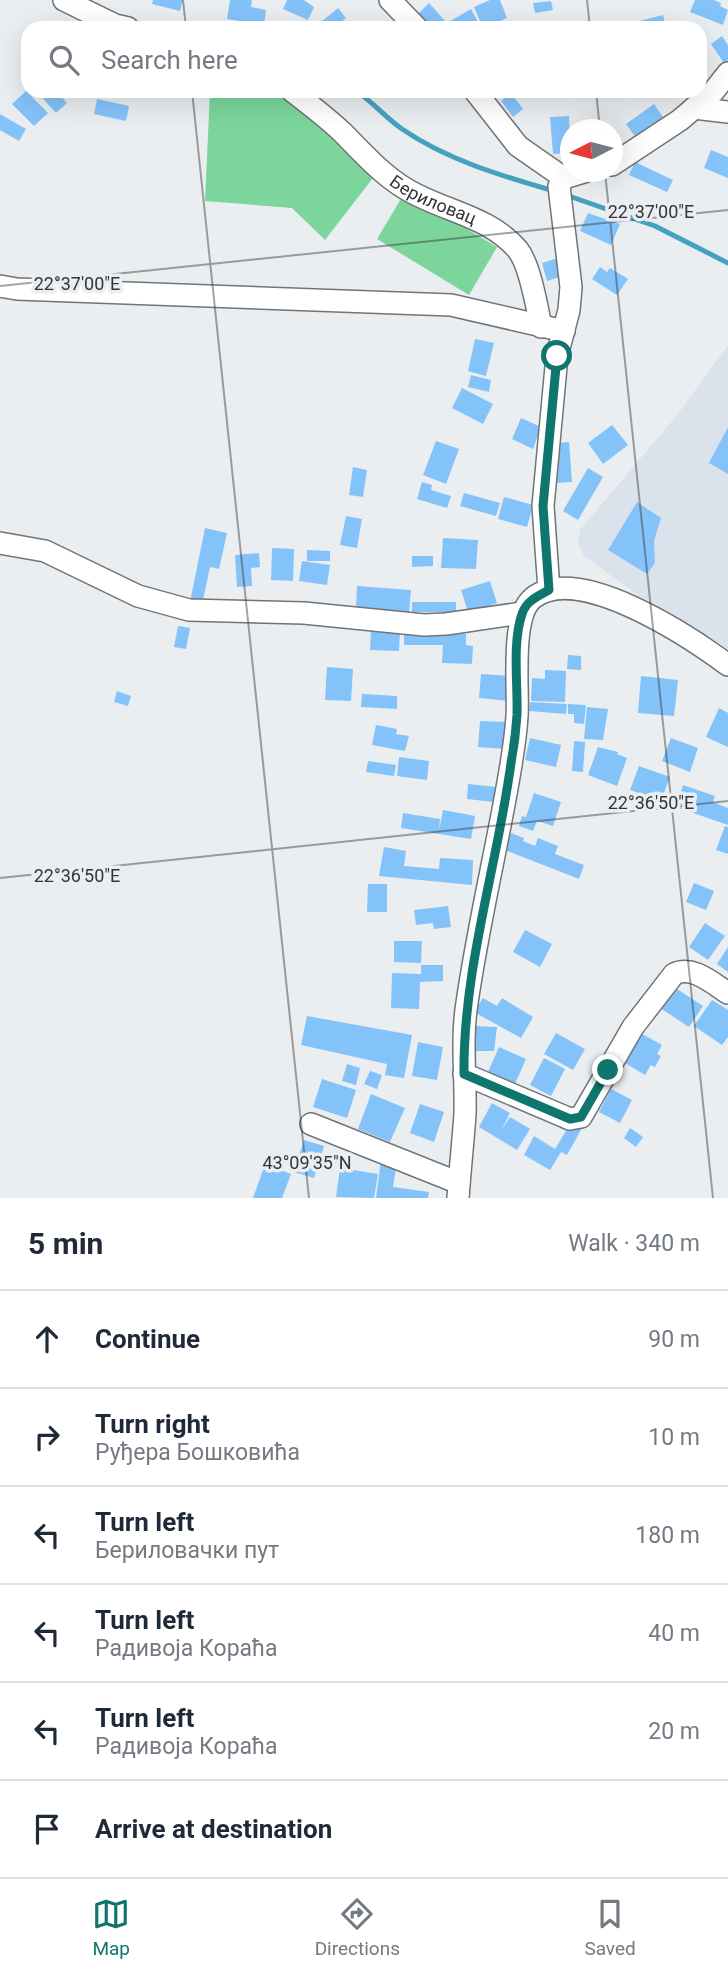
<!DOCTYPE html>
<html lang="en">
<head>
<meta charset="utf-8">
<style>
	:root { --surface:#fff; --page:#f6f6f7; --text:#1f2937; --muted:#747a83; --line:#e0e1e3; --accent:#0f766e }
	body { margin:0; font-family:Roboto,sans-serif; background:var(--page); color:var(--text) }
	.compass { position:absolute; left:560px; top:119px; width:63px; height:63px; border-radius:50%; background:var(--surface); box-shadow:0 7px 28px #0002; rotate:264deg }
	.stop { position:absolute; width:21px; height:21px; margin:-16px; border:5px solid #0f766e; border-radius:50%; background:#fff }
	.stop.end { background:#0f766e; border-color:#fff; box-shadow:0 2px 7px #0008 }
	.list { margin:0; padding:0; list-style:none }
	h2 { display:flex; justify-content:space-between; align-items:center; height:91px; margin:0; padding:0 28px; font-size:30px }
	h2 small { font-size:23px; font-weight:400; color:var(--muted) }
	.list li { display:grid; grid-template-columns:46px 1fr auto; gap:21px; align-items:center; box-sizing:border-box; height:98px; padding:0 28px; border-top:2px solid var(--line) }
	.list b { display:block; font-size:26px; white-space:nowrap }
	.list p { margin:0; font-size:23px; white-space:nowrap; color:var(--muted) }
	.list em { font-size:23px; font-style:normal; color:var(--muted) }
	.icon { flex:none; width:38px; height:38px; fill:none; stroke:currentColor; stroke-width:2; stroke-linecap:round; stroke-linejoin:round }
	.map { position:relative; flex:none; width:728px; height:1198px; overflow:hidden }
	.search { position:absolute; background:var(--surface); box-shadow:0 7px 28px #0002; left:21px; right:21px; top:21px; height:77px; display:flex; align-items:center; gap:18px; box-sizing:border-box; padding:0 24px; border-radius:21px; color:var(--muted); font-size:26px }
	.sheet { height:679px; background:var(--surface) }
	nav { display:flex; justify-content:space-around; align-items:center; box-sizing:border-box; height:98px; border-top:2px solid var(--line); background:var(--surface); font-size:19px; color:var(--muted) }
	nav a { display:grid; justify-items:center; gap:4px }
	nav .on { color:var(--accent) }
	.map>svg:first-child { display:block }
</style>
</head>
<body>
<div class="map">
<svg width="728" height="1198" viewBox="0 0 728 1198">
	<rect width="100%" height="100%" fill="#eaeef1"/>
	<!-- built -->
	<path fill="#dae3eb" d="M 728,345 L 728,660 L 584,556 L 578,543 L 580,530 L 678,414 Z"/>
	<!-- green -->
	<g fill="#7cd69c">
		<path d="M 210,91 L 277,91 L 333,133 L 376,174 L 325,240 L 292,208 L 205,201 Z"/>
		<path d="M 405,192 L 497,247 L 469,295 L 377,239 Z"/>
	</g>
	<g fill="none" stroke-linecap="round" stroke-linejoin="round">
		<!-- stream -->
		<g stroke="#45a2bf" stroke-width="5">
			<path d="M 356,91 C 373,102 386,118 402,129 C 447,160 502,176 554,191"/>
			<path d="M 566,195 L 655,226 L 728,263"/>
		</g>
	</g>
	<!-- building -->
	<g fill="#84c3fa">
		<path d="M 153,0 L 183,0 L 180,11 L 152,4 Z"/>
		<path d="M 230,0 L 252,0 L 251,7 L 266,10 L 264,25 L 227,19 Z"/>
		<path d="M 287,0 L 304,0 L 314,7 L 308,20 L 283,9 Z"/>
		<path d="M 490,0 L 500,0 L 507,18 L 483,28 L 474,7 Z"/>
		<path d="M 695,0 L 714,0 L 721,3 L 720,6 L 728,10 L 723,25 L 690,12 Z"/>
		<path d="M 551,1 L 553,10 L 535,13 L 533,3 Z"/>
		<path d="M 429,3 L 447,23 L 471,9 L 478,22 L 469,28 L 429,28 L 417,15 Z"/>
		<path d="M 338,8 L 346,18 L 334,28 L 318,28 L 316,26 Z"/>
		<path d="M 663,15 L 666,28 L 641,28 L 640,21 Z"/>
		<path d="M 722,36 L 728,45 L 728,60 L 724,63 L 711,44 Z"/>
		<path d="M 26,91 L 48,113 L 34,126 L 12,104 Z"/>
		<path d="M 36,91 L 56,91 L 67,103 L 56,113 Z"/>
		<path d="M 511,93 L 523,109 L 513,117 L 501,101 Z"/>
		<path d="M 97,99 L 129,106 L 126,121 L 94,114 Z"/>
		<path d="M 654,104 L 665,120 L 637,139 L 626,124 Z"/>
		<path d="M 0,114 L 26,129 L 19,141 L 0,130 Z"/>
		<path d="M 569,116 L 570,140 L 566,140 L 567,153 L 553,154 L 550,117 Z"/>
		<path d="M 711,150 L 728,157 L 728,178 L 704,168 Z"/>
		<path d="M 635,162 L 673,180 L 667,192 L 629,175 Z"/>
		<path d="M 588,213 L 620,224 L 611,245 L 580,231 Z"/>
		<path d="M 561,257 L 566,275 L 547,281 L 542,263 Z"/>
		<path d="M 600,267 L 607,272 L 610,268 L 628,279 L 617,295 L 592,279 Z"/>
		<path d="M 475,339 L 494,343 L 486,376 L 468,371 Z"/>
		<path d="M 471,375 L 491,380 L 489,392 L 468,387 Z"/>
		<path d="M 462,388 L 493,404 L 483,424 L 452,408 Z"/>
		<path d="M 521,418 L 541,427 L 533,449 L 512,439 Z"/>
		<path d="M 612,425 L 628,445 L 603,464 L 588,443 Z"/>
		<path d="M 728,427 L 728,474 L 709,463 Z"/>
		<path d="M 436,441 L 459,449 L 446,484 L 423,475 Z"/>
		<path d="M 569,442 L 572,482 L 557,483 L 554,443 Z"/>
		<path d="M 353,467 L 367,470 L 363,497 L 349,495 Z"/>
		<path d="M 588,468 L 603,477 L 578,520 L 563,511 Z"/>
		<path d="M 422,482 L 432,485 L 431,490 L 451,496 L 447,508 L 417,499 Z"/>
		<path d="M 464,493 L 500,503 L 496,516 L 460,506 Z"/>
		<path d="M 504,497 L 533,505 L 527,527 L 498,519 Z"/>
		<path d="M 637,502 L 661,518 L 654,541 L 655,563 L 647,574 L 608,550 Z"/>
		<path d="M 346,516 L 362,519 L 357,548 L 340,545 Z"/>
		<path d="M 205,528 L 227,533 L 219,569 L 210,567 L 202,605 L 190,602 Z"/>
		<path d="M 443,538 L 478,540 L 476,569 L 441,568 Z"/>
		<path d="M 272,548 L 294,549 L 293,581 L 271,580 Z"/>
		<path d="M 307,550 L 330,551 L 330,561 L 307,561 Z"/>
		<path d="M 259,553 L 260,567 L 251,568 L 252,586 L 237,587 L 235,555 Z"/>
		<path d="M 412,556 L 433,556 L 433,566 L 412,567 Z"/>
		<path d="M 302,561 L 330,565 L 327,585 L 299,581 Z"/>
		<path d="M 490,581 L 497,603 L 468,612 L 461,590 Z"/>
		<path d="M 357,586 L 411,590 L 409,614 L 356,609 Z"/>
		<rect x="412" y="602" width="44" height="10"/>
		<path d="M 178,626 L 190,628 L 186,649 L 174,647 Z"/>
		<path d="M 371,630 L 400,631 L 399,651 L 370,650 Z"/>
		<path d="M 404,630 L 466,634 L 466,645 L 473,646 L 472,664 L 442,663 L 443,645 L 404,645 Z"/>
		<path d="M 568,655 L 581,656 L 581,670 L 567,669 Z"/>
		<path d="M 327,667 L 353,669 L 351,701 L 325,700 Z"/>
		<path d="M 545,670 L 566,671 L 565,702 L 531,701 L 532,678 L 545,679 Z"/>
		<path d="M 481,674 L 510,676 L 508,701 L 479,698 Z"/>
		<path d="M 641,676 L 678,680 L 674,716 L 638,713 Z"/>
		<path d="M 117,691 L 131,696 L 128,706 L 114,702 Z"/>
		<path d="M 362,694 L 397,696 L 397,709 L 361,707 Z"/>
		<path d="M 530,702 L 567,704 L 566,714 L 529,711 Z"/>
		<path d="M 568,704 L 586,705 L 584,724 L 574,723 L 574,714 L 568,714 Z"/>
		<path d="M 587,707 L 608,709 L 603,740 L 584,739 Z"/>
		<path d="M 719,708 L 728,713 L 728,747 L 706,737 Z"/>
		<path d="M 480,721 L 507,722 L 505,749 L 478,747 Z"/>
		<path d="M 376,725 L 397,729 L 396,734 L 409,736 L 405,751 L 372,745 Z"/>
		<path d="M 530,738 L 561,745 L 556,767 L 525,760 Z"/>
		<path d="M 671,738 L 698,748 L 690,772 L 662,761 Z"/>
		<path d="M 574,741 L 585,742 L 583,772 L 572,771 Z"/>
		<path d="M 598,747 L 618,752 L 617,754 L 627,758 L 617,786 L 588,775 Z"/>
		<path d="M 399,757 L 429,761 L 427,780 L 397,776 Z"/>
		<path d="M 368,761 L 396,765 L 394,776 L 366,772 Z"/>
		<path d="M 639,766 L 670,777 L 661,801 L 630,790 Z"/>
		<path d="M 468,784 L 496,787 L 494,802 L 467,799 Z"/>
		<path d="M 683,785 L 715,796 L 713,802 L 728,808 L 728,825 L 676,807 Z"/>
		<path d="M 534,793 L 561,802 L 553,826 L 537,821 L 533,831 L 519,826 L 522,816 L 526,817 Z"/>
		<path d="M 443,810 L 475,816 L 471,839 L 401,828 L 403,813 L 440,819 L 439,830 Z"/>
		<path d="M 725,826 L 728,827 L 728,854 L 716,850 Z"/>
		<path d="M 511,833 L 524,838 L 523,841 L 535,846 L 538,838 L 558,846 L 555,854 L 584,865 L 579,879 L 505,850 Z"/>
		<path d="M 384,847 L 406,851 L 404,866 L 439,869 L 440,858 L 473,860 L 472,885 L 379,876 Z"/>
		<path d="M 694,883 L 714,891 L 706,910 L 686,902 Z"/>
		<path d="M 368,884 L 387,884 L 387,912 L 367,912 Z"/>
		<path d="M 448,906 L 451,927 L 434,929 L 433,923 L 416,925 L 414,910 Z"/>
		<path d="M 705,923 L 725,936 L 708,960 L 689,947 Z"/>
		<path d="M 525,930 L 552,944 L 540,967 L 513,952 Z"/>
		<path d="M 394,941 L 422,941 L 421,963 L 394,962 Z"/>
		<path d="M 728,947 L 728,972 L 717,964 Z"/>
		<path d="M 421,965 L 443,965 L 443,981 L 420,982 L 419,1009 L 391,1008 L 392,973 L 421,974 Z"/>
		<path d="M 674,987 L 703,1006 L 689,1027 L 660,1008 Z"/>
		<path d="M 483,998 L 497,1006 L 502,998 L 533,1017 L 521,1038 L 474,1012 Z"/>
		<path d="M 712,1000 L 728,1010 L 728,1037 L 722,1045 L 694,1026 Z"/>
		<path d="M 307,1016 L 412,1035 L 404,1078 L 385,1075 L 387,1064 L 301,1045 Z"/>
		<path d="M 476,1026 L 497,1027 L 494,1051 L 475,1051 Z"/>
		<path d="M 637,1031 L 662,1045 L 657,1054 L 661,1056 L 655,1067 L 651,1065 L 645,1075 L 620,1060 Z"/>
		<path d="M 556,1033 L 585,1049 L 573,1070 L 544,1054 Z"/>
		<path d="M 418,1042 L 443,1047 L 437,1080 L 412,1076 Z"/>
		<path d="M 499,1047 L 526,1059 L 515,1084 L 488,1072 Z"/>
		<path d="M 544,1058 L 565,1069 L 551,1096 L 530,1085 Z"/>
		<path d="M 347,1064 L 360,1068 L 356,1085 L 342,1081 Z"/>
		<path d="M 370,1071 L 382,1075 L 377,1089 L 364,1084 Z"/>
		<path d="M 322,1079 L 356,1090 L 347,1118 L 313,1107 Z"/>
		<path d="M 611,1089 L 632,1100 L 620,1123 L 599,1112 Z"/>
		<path d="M 371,1094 L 405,1108 L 390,1142 L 358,1129 Z"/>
		<path d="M 492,1103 L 510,1113 L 501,1131 L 510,1117 L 530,1129 L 517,1150 L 479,1127 Z"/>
		<path d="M 420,1104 L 444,1112 L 434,1142 L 410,1133 Z"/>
		<path d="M 565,1118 L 582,1128 L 567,1155 L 561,1152 L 550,1170 L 524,1155 L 534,1136 L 555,1149 L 566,1131 L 559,1128 Z"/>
		<path d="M 630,1128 L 643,1137 L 636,1147 L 624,1138 Z"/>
		<path d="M 304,1140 L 324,1146 L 314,1178 L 294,1172 Z"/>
		<path d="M 381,1160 L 397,1162 L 393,1187 L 429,1192 L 428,1198 L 376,1198 Z"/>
		<path d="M 265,1164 L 291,1174 L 282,1198 L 253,1198 Z"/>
		<path d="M 340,1168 L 378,1174 L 374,1198 L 336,1197 Z"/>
	</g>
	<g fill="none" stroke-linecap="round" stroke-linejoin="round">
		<defs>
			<g id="minor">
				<path d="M 64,0 L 115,25 L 128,28"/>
				<path d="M 390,0 L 417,28"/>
				<path id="s1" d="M 292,91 C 309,104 327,118 342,132 C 362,152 381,174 406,189 C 442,211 490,216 518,250 C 530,265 537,307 541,327"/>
				<path d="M 475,91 L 518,146 L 564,178"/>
				<path d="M 694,108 L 728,112"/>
				<path d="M 612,165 L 680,120 L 713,92 L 728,73"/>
				<path d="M 0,286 L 17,289 L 451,305 L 564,331"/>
				<path d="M 0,543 L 45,551 L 138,596 L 189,610 L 304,613 L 424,625 L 446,624 L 522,613"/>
				<path d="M 549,590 L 543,506 L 557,356 L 569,310 L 571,287 L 559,186 L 564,178 L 584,172"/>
				<path d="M 464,1074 L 570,1119 L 581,1117 L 633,1027 L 674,974 C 693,965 712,983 728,993"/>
				<path d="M 311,1124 L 459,1183"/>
				<path d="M 458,1198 C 460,1170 463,1142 465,1114 C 466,1077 461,1039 467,1003 C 476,940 490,878 502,815 C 508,783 515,749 517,716 C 519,689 510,616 533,598 C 578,562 690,637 728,665"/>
			</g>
		</defs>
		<!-- minor casing -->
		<use href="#minor" stroke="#717476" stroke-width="24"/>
		<!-- minor -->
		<use href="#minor" stroke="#fff" stroke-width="21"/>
	</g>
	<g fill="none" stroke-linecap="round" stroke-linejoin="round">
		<!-- route -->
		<path stroke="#0f766e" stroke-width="9" d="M 557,356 L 543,506 L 549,590 C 538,596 526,601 522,614 C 512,643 518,684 517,715 C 516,731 514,747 511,763 C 497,867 463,968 464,1074 L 570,1119 L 581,1117 L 608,1070"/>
	</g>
	<!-- ticks -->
	<path fill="none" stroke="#333536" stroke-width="2" stroke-opacity="0.45" d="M 183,0 L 186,28M 587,0 L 590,28M 192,91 L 309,1198M 596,91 L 600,130M 605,172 L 713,1198M 0,286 L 728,210M 0,878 L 728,801"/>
	<g text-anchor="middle" stroke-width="7" stroke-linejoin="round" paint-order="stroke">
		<!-- street labels -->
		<g font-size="18" fill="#333536" stroke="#eaeef1">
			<text dy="6" stroke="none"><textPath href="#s1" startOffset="180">Бериловац</textPath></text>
		</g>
	</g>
	<g font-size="18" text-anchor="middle" fill="#333536" stroke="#eaeef1" stroke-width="7" stroke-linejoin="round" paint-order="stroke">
		<text x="651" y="218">22°37'00"E</text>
		<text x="77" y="290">22°37'00"E</text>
		<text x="651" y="809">22°36'50"E</text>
		<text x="77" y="882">22°36'50"E</text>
		<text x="307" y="1169">43°09'35"N</text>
	</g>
</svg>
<svg class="compass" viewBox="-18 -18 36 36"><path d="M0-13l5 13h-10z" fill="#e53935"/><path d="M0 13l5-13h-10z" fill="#747a83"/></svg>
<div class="stop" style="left:557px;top:356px"></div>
<div class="stop end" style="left:608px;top:1070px"></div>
<div class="search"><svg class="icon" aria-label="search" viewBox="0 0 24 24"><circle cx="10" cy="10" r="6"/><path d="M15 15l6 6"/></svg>Search here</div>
</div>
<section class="sheet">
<h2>5 min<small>Walk · 340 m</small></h2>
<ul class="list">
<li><svg class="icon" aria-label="ahead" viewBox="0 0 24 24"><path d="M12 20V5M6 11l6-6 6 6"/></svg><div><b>Continue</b></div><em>90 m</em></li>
<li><svg class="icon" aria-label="right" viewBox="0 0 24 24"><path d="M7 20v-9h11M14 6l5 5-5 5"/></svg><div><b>Turn right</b><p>Руђера Бошковића</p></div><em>10 m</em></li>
<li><svg class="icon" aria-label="left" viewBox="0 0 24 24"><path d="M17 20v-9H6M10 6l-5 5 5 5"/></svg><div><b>Turn left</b><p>Бериловачки пут</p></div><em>180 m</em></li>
<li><svg class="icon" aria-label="left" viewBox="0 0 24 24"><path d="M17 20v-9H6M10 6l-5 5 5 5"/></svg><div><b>Turn left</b><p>Радивоја Кораћа</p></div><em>40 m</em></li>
<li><svg class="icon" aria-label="left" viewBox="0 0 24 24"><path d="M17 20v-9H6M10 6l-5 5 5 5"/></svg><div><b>Turn left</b><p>Радивоја Кораћа</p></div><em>20 m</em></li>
<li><svg class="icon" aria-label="arrive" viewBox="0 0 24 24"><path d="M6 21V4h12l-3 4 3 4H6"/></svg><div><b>Arrive at destination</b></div></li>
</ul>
</section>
<nav>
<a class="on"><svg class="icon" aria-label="map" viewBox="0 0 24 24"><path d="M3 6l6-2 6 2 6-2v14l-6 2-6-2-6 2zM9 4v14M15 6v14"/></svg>Map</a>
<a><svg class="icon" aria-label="directions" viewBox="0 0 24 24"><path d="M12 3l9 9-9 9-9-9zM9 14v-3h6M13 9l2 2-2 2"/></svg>Directions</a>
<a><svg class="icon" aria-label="saved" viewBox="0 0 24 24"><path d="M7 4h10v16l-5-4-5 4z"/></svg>Saved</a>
</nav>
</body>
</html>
